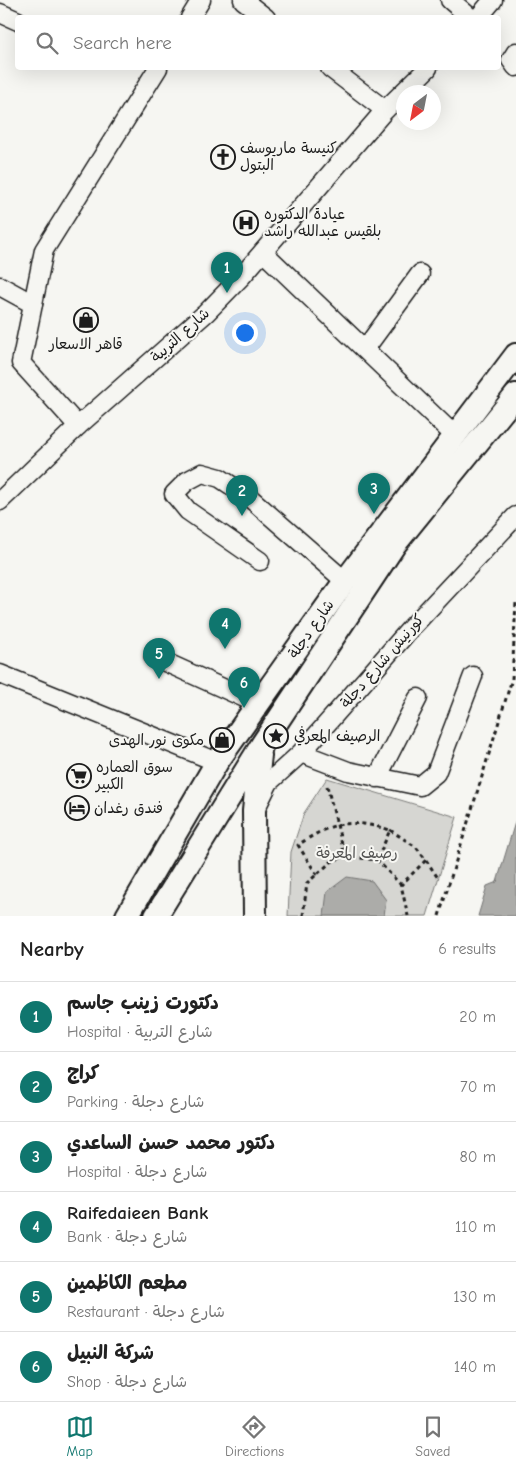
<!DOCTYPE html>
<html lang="en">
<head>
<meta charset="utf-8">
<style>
	:root { --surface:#fff; --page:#f6f6f6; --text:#222; --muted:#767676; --line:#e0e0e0; --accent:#0f766e }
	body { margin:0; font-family:"Comic Neue","Playpen Sans Arabic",sans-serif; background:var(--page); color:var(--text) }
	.compass { position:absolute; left:396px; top:85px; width:45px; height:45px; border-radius:50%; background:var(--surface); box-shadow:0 5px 20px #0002; rotate:212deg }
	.you { position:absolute; left:244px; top:332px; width:18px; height:18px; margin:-12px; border:4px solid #fff; border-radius:50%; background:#1a73e8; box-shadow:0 0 0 8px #1a73e833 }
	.badge { display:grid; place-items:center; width:32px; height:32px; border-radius:50%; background:var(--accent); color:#fff; font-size:16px; font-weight:700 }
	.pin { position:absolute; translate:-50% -41px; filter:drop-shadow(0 1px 2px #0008) }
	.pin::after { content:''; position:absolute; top:26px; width:18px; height:15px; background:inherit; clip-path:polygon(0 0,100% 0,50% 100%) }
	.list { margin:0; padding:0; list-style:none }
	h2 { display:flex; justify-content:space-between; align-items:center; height:65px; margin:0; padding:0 20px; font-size:21px }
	h2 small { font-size:16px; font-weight:400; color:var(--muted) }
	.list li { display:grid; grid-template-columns:32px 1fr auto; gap:15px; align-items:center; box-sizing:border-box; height:70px; padding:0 20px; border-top:1px solid var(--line) }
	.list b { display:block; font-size:19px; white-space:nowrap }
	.list p { margin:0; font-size:16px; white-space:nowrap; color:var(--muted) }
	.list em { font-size:16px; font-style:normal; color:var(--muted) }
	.icon { flex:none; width:28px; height:28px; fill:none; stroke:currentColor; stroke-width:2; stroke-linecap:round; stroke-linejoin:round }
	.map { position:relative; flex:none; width:516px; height:916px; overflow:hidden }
	.search { position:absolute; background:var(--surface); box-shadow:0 5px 20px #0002; left:15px; right:15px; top:15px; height:55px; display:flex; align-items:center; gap:12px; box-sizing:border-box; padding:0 18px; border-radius:5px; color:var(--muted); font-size:19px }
	.sheet { height:485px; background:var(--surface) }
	nav { display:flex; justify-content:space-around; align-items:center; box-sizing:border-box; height:70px; border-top:1px solid var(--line); background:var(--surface); font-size:14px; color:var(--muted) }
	nav a { display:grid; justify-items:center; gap:2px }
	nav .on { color:var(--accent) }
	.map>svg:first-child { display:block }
</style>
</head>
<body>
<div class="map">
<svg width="516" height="916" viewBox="0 0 516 916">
	<rect width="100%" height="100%" fill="#f6f6f2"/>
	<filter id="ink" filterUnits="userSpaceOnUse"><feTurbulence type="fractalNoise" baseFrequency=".02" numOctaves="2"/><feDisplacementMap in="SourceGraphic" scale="10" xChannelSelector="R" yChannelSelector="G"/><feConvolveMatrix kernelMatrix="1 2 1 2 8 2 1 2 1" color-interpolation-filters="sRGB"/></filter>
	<g filter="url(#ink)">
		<!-- green -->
		<path fill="#d6d6d2" stroke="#797977" d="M 327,778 L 457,817 L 427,916 L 288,916 L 291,852 L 304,813 Z"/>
		<!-- water -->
		<g fill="#acaca9" stroke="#727271">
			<path d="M 516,819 L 516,916 L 478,916 L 487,886 L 497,882 Z"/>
			<path d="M 347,877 L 372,881 L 386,900 L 384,916 L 324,916 L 327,892 Z"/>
		</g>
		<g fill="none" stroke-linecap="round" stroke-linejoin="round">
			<defs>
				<g id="minor">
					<path d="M 243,0 L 266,18"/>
					<path d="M 450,0 L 471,18"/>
					<path d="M 0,13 L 18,21"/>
					<path d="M 190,18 L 201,0"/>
					<path d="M 478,18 L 493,0"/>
					<path d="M 516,52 L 511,60 L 516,67"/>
					<path d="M 330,68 L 385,110"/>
					<path d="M 263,252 L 455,436"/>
					<path d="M 0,286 L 33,304"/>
					<path d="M 365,349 L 420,274"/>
					<path d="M 78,426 L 21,363 L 44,250 L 158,68"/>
					<path d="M 0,501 L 78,426 L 206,313 L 242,276 L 385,110 L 428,68"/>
					<path d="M 260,561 L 188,511 L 174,494 L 187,481 L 202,473 L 220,478 L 250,498 L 345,581"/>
					<path d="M 154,657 L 258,704"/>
					<path d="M 0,674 L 217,762"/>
					<path d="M 301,753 L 348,771 L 420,786 L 436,773 L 473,676"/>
					<path d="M 377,778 L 418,698"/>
					<path d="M 257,806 L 269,782 L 301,753 L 411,628 L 516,516"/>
				</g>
				<g id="major">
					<path d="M 127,916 L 217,762 L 345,581 L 516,355"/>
					<path d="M 156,916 L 263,743 L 395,544 L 516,395"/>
					<path d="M 255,916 L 254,811 L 260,755"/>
				</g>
			</defs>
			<!-- minor casing -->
			<use href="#minor" stroke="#1c1c1c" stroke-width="21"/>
			<!-- major casing -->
			<use href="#major" stroke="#1c1c1c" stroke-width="26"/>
			<!-- path -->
			<g stroke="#1c1c1c" stroke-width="3" stroke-dasharray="4 4" stroke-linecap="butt">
				<path d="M 327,786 L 345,856"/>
				<path d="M 390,830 L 416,847 L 426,860 L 401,885"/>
				<path d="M 426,860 L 438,878"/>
				<path d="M 317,875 L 298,845 C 332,822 349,818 390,830 L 377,860"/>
				<path d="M 303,916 L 307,883 L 331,862 L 345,856 L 377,860 L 401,885 L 408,916"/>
				<path d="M 439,916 L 512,679 L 516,602"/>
			</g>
			<!-- minor -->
			<use href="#minor" stroke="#f6f6f2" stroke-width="18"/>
			<!-- major -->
			<use href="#major" stroke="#f6f6f2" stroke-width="22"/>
		</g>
	</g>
	<!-- icons -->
	<defs>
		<symbol id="church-ring" viewBox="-11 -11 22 22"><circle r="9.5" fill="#f6f6f2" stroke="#1c1c1c" stroke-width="1.5"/><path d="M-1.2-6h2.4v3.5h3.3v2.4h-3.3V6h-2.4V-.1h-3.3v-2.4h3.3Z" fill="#1c1c1c"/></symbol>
		<symbol id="hospital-ring" viewBox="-11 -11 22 22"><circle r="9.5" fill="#f6f6f2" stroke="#1c1c1c" stroke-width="1.5"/><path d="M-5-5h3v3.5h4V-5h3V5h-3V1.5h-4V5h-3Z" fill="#1c1c1c"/></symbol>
		<symbol id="shop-ring" viewBox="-11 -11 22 22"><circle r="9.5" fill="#f6f6f2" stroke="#1c1c1c" stroke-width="1.5"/><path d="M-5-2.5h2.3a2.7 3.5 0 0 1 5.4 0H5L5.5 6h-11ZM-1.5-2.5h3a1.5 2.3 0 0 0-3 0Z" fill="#1c1c1c"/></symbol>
		<symbol id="sight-ring" viewBox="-11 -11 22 22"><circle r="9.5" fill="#f6f6f2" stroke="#1c1c1c" stroke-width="1.5"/><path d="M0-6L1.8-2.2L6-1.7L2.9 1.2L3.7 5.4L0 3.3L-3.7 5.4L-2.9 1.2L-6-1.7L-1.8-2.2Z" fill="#1c1c1c"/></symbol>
		<symbol id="supermarket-ring" viewBox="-11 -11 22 22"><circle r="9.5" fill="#f6f6f2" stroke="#1c1c1c" stroke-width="1.5"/><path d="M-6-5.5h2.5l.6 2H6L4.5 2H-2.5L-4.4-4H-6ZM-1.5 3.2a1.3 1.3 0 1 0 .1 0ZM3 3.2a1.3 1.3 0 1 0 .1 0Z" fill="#1c1c1c"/></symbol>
		<symbol id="hotel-ring" viewBox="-11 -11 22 22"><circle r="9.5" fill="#f6f6f2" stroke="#1c1c1c" stroke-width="1.5"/><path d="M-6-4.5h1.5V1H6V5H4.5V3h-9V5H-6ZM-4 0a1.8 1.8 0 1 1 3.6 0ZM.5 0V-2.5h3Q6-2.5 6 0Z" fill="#1c1c1c"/></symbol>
	</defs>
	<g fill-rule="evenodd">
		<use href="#church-ring" x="209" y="143" width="28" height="28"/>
		<use href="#hospital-ring" x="232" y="209" width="28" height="28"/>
		<use href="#shop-ring" x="72" y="306" width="28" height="28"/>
		<use href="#sight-ring" x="262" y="722" width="28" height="28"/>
		<use href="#shop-ring" x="208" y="726" width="28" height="28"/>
		<use href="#supermarket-ring" x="65" y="762" width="28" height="28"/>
		<use href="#hotel-ring" x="63" y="794" width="28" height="28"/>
	</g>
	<g text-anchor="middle" stroke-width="4" stroke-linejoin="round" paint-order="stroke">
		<!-- poi labels -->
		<g font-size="15" fill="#1c1c1c" stroke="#f6f6f2" text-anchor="start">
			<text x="240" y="153">كنيسة ماريوسف<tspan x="240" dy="17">البتول</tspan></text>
			<text x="264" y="219">عيادة الدكتوره<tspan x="264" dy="17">بلقيس عبدالله راشد</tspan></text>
			<text x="86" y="349" text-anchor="middle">قاهر الاسعار</text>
			<text x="294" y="741">الرصيف المعرفي</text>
			<text x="204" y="745" text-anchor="end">مكوى نور الهدى</text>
			<text x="96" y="772">سوق العماره<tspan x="96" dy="17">الكبير</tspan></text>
			<text x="94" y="813">فندق رغدان</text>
		</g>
		<!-- street labels -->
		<g font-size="15" fill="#1c1c1c" stroke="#f6f6f2">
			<text transform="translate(180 335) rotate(-42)" y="5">شارع التربية</text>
			<text transform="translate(311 629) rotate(-55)" y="5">شارع دجلة</text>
			<text transform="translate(382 661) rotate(-49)" y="5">كورنيش شارع دجلة</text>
		</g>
		<!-- park labels -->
		<g font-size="15" fill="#545453" stroke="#f6f6f2">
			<text x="357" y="858">رصيف المعرفة</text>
		</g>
	</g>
</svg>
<svg class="compass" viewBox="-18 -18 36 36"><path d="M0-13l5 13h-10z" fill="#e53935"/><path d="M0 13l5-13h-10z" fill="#767676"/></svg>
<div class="you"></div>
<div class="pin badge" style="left:227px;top:293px">1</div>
<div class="pin badge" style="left:242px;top:516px">2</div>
<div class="pin badge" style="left:374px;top:514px">3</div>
<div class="pin badge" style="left:225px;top:649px">4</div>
<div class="pin badge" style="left:159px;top:679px">5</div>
<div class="pin badge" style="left:244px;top:708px">6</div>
<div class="search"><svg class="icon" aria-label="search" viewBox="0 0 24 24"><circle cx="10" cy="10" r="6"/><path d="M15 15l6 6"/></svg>Search here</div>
</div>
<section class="sheet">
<h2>Nearby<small>6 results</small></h2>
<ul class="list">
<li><span class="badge">1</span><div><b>دكتورت زينب جاسم</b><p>Hospital · شارع التربية</p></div><em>20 m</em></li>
<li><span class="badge">2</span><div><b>كراج</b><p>Parking · شارع دجلة</p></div><em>70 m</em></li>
<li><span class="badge">3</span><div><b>دكتور محمد حسن الساعدي</b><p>Hospital · شارع دجلة</p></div><em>80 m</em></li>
<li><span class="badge">4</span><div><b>Raifedaieen Bank</b><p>Bank · شارع دجلة</p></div><em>110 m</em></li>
<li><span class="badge">5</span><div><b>مطعم الكاظمين</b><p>Restaurant · شارع دجلة</p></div><em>130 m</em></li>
<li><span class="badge">6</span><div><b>شركة النبيل</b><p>Shop · شارع دجلة</p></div><em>140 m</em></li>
</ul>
</section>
<nav>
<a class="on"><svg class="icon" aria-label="map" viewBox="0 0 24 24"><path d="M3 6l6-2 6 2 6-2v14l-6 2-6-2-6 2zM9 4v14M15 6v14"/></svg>Map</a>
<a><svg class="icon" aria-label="directions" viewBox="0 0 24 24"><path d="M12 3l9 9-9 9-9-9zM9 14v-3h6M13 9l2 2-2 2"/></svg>Directions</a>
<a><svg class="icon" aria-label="saved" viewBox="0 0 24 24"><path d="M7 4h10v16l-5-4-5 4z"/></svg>Saved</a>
</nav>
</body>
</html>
